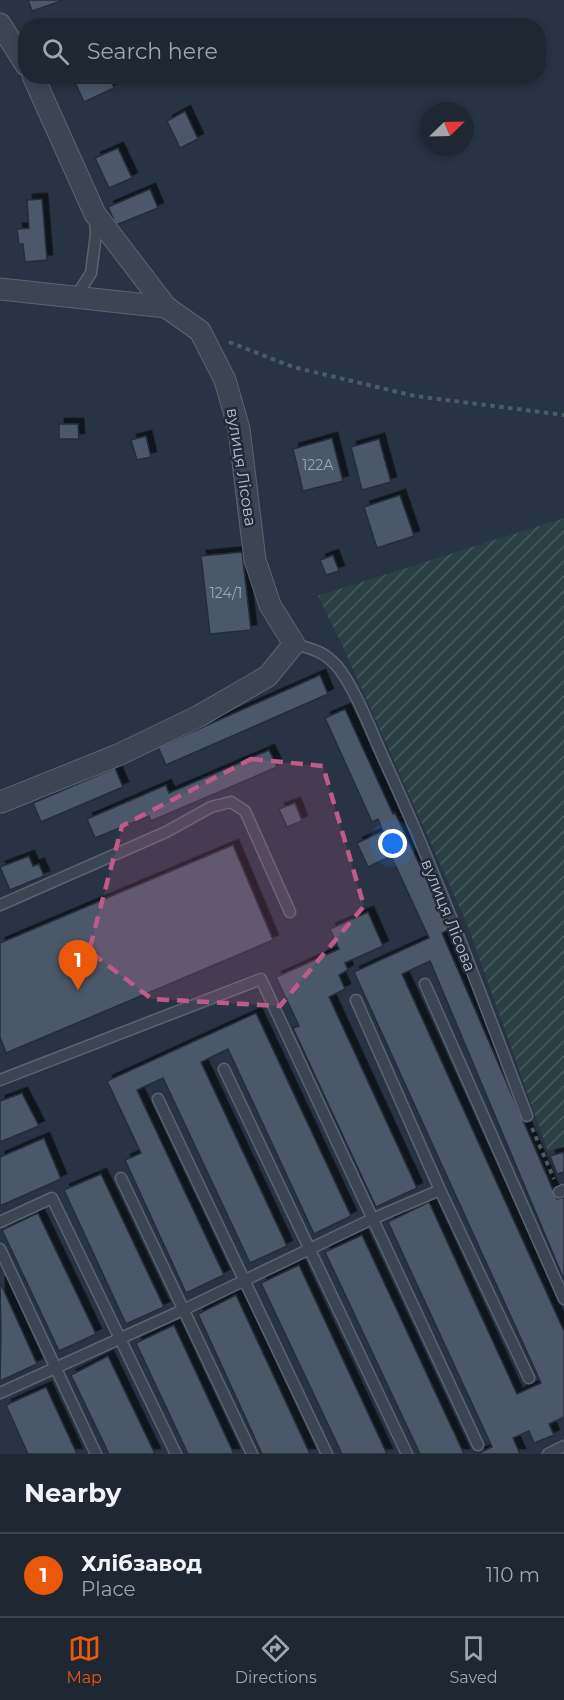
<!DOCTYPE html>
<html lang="en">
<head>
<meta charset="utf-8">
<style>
	:root { --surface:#1e2732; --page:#2b333e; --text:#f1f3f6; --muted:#a1a5ac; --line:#3c444d; --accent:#ea580c }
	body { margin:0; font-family:Montserrat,sans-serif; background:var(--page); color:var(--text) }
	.compass { position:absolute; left:420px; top:102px; width:54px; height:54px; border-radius:50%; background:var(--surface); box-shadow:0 3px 9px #0003; rotate:67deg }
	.you { position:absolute; left:393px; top:844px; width:21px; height:21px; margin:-15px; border:4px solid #fff; border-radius:50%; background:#1a73e8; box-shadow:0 0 0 9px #1a73e833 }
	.badge { display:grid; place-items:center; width:39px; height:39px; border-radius:50%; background:var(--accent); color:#fff; font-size:20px; font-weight:700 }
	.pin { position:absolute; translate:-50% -50px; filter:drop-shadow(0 2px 3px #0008) }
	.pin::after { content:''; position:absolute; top:32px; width:21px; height:18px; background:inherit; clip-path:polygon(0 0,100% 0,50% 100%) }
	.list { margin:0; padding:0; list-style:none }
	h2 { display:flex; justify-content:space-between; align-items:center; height:78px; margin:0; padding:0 24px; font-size:26px }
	h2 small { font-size:20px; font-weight:400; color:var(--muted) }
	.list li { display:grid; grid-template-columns:39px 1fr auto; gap:18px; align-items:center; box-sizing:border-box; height:84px; padding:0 24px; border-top:2px solid var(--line) }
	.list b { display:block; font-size:22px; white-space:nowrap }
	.list p { margin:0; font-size:20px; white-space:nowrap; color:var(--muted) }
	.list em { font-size:20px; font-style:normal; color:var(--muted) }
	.icon { flex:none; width:33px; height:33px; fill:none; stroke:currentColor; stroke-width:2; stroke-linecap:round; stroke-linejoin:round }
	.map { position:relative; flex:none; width:564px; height:1454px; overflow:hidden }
	.search { position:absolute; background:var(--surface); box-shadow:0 3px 9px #0003; left:18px; right:18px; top:18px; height:66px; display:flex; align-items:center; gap:15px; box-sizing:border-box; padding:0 21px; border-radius:24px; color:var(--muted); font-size:22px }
	.sheet { height:162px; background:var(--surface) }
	nav { display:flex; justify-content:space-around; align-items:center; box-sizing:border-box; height:84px; border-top:2px solid var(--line); background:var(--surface); font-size:16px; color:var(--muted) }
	nav a { display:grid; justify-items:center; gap:3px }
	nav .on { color:var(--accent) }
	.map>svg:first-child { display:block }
</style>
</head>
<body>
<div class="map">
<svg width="564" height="1454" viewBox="0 0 564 1454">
	<defs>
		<pattern id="garden-furrows" width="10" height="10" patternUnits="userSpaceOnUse" patternTransform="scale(1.5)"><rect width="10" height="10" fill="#2a4144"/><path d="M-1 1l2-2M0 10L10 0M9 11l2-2" fill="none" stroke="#475b5e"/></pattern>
		<filter id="shadow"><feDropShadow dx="5.5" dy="-5.5" stdDeviation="0" flood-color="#0009"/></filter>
	</defs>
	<rect width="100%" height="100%" fill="#283443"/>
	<!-- garden -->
	<path fill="url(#garden-furrows)" d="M 564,518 L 564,1146 L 548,1151 L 468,926 L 344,649 L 318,596 Z"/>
	<!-- building -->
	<g fill="#4c5869" stroke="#232d3a" stroke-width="1.5" filter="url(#shadow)">
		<path d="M 28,0 L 64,0 L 32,11 Z"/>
		<path d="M 72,76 L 109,76 L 114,88 L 84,102 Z"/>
		<path d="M 185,111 L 198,139 L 180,148 L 167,121 Z"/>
		<path d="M 118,148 L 132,178 L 109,188 L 95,158 Z"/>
		<path d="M 150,189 L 158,208 L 116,225 L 108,207 Z"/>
		<path d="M 42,199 L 47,260 L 25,262 L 23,244 L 19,244 L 17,229 L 29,228 L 27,200 Z"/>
		<path d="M 59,424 L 78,424 L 79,439 L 59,439 Z"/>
		<path d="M 146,436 L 151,457 L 137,460 L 131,440 Z"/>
		<path d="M 332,438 L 343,481 L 303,491 L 293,449 Z"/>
		<path d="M 379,439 L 391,482 L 362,490 L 351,447 Z"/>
		<path d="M 400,495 L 414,536 L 377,548 L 364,507 Z"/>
		<path d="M 242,552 L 251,630 L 210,634 L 201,556 Z"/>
		<path d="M 333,555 L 339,571 L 326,575 L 320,560 Z"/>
		<path d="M 320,675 L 328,694 L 166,765 L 158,747 Z"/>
		<path d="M 345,709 L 393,814 L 395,813 L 450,929 L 442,933 L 557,1199 L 564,1197 L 564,1280 L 430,961 L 402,974 L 564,1331 L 564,1417 L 549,1424 L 554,1435 L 534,1443 L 529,1431 L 513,1438 L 520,1454 L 477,1454 L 492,1447 L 388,1222 L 429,1202 L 517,1394 L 541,1383 L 354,972 L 429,938 L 391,856 L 368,867 L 357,843 L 383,831 L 378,819 L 372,822 L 325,718 Z"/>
		<path d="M 269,750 L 277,767 L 151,821 L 149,816 L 95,838 L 87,819 L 166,785 L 169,793 Z"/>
		<path d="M 115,768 L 123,787 L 41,822 L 33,803 Z"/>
		<path d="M 295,803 L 302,821 L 287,827 L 279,809 Z"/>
		<path d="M 233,845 L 273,940 L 6,1053 L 0,1037 L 0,943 Z"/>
		<path d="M 29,856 L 33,866 L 39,864 L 44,876 L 10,890 L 0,867 Z"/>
		<path d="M 368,912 L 383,946 L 345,963 L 348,970 L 339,975 L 345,989 L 329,997 L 417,1188 L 376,1207 L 293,1028 L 299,1026 L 276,977 L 339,949 L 330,929 Z"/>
		<path d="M 256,1013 L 351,1216 L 314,1234 L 228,1049 L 201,1062 L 287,1246 L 250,1263 L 163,1078 L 137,1090 L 224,1275 L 186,1293 L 125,1160 L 141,1153 L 107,1081 Z"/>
		<path d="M 22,1093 L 39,1126 L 0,1142 L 0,1101 Z"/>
		<path d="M 44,1138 L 61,1179 L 0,1206 L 0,1157 Z"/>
		<path d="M 564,1152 L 564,1172 L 557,1174 L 550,1156 Z"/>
		<path d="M 101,1174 L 164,1307 L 126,1324 L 64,1190 Z"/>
		<path d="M 38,1213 L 96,1334 L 59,1351 L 2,1230 Z"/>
		<path d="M 362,1235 L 464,1454 L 420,1454 L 325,1252 Z"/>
		<path d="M 299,1265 L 387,1454 L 342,1454 L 261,1283 Z"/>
		<path d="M 0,1282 L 37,1364 L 0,1381 L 1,1336 Z"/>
		<path d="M 236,1295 L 310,1454 L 262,1454 L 198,1314 Z"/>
		<path d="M 174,1325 L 234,1454 L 188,1454 L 136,1343 Z"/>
		<path d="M 108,1356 L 155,1454 L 109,1454 L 71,1375 Z"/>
		<path d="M 46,1387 L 77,1454 L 28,1454 L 6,1405 Z"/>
	</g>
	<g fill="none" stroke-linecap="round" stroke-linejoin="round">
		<defs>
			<g id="lane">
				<path d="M 75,298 L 91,273 L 96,234 L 95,220"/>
				<path d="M 294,644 C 313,649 323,651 337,666 C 356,689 373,736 386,764 C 439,879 482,998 527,1116"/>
				<path d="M 0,905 L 166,832 L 211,807 L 231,802 L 245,811 L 290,912"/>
				<path d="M 425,984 L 564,1299"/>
				<path d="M 356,1000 L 440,1190 L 529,1378"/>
				<path d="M 224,1069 L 407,1454"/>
				<path d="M 0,1080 L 261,979 L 478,1445"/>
				<path d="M 158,1099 L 327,1454"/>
				<path d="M 121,1178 L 252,1454"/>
				<path d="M 559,1192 L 564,1190"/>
				<path d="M 0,1222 L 52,1198 L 176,1454"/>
				<path d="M 0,1249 L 96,1454"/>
				<path d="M 0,1393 L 183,1310 L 372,1219 L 440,1190"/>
				<path d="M 548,1454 L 564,1446"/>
			</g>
			<g id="street">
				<path d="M 0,24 L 26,65"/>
				<path d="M 0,289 L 166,307"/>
				<path d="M 1,802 L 118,755 L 199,716 L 268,676 L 294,644 L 270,605 L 255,560 L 239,429 L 225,380 L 200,331 L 166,307 L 95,214 L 33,76"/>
			</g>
		</defs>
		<!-- lane casing -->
		<use href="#lane" stroke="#5a6470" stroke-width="13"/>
		<!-- street casing -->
		<use href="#street" stroke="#5a6470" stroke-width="23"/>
		<!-- path -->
		<g stroke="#485e60" stroke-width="4" stroke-dasharray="4.5 4.5" stroke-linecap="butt">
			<path d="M 229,342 L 293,367 L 415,396 L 564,415"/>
			<path d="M 532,1128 L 554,1179"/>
		</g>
		<!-- lane -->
		<use href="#lane" stroke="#3c4653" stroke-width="10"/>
		<!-- street -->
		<use href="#street" stroke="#3c4653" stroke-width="21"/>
	</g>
	<!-- marked area -->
	<path fill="#be5c88" fill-opacity="0.2" stroke="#be5c88" stroke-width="4.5" stroke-dasharray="12 8" stroke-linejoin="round" d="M 251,759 L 323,766 L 364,906 L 280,1006 L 152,999 L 89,951 L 122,826 Z"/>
	<g text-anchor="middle" stroke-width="5" stroke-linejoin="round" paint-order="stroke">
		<!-- number labels -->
		<g font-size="14" fill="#9ea7b3">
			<text x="318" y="470">122А</text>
			<text x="226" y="598">124/1</text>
		</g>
		<!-- street labels -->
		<g font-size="16" fill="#b9c1cc" stroke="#212a38">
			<text transform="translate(242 467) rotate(81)" y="6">вулиця Лісова</text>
			<text transform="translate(449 915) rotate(68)" y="6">вулиця Лісова</text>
		</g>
	</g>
</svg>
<svg class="compass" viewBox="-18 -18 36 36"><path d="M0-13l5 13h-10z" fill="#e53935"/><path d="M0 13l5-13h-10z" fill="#a1a5ac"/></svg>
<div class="you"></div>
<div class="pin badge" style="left:78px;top:990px">1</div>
<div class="search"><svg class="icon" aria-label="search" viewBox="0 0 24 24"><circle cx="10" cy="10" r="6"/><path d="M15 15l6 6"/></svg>Search here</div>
</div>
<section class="sheet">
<h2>Nearby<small></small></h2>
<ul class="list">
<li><span class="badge">1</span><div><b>Хлібзавод</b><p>Place</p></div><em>110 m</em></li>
</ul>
</section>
<nav>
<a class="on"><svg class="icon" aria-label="map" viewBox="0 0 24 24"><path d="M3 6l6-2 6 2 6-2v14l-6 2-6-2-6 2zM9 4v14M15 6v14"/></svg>Map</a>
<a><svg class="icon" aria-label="directions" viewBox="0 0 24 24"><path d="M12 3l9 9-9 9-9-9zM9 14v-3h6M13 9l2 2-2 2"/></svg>Directions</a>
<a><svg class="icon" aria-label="saved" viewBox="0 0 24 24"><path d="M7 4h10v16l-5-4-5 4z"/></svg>Saved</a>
</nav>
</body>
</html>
